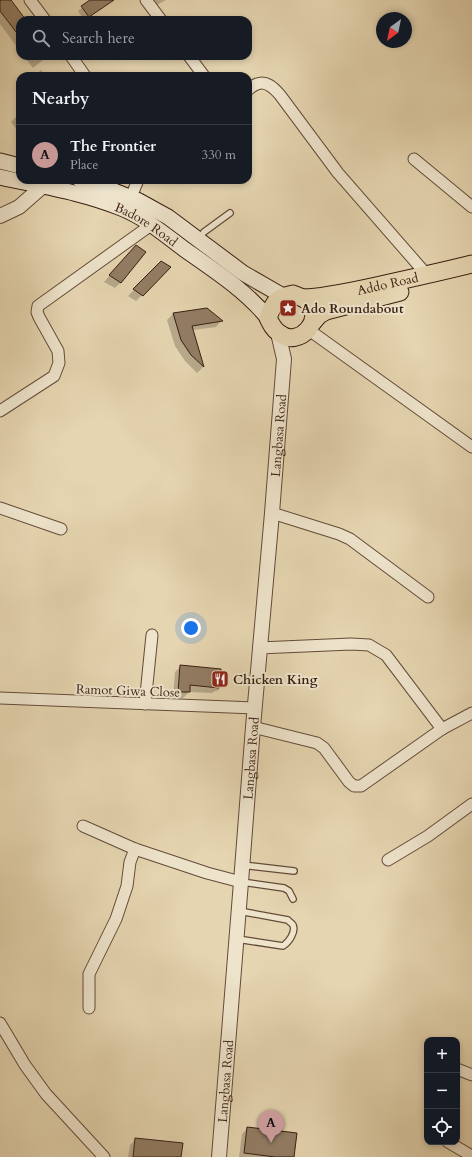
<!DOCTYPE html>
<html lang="en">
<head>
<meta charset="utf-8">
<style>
	:root { --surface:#171b24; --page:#242831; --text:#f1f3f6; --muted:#9ea1a6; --line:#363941; --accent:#c59692 }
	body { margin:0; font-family:Cardo,serif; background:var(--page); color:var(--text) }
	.controls { position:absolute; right:12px; bottom:12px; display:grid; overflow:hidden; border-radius:8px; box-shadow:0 2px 6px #0003 }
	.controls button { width:36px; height:36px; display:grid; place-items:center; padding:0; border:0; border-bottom:1px solid var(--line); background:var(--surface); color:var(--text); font:20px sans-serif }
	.compass { position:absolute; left:376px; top:12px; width:36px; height:36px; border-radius:50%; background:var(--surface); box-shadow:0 2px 6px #0003; rotate:213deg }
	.you { position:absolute; left:191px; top:628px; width:14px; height:14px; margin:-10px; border:3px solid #fff; border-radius:50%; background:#1a73e8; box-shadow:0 0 0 6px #1a73e833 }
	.badge { display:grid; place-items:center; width:26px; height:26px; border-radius:50%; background:var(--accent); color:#111; font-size:13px; font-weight:700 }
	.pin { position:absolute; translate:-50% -33px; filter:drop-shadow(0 1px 2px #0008) }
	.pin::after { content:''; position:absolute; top:21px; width:14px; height:12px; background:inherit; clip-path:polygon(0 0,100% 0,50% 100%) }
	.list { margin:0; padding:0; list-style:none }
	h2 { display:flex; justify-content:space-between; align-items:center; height:52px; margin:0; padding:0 16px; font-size:17px }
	h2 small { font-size:13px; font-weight:400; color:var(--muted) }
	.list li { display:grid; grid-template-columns:26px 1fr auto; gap:12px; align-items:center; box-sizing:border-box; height:60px; padding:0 16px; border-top:1px solid var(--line) }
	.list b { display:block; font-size:15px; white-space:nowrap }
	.list p { margin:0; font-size:13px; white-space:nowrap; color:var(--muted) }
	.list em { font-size:13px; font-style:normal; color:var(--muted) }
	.icon { flex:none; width:22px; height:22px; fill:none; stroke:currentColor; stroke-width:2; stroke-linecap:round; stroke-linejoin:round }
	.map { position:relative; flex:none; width:472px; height:1157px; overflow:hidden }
	.search { position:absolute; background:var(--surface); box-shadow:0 2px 6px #0003; left:16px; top:16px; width:236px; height:44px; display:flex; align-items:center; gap:10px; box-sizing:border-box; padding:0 14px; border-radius:12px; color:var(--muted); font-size:15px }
	.panel { position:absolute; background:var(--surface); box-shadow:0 2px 6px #0003; left:16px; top:72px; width:236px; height:112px; border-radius:12px }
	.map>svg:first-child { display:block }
</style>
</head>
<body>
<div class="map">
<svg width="472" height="1157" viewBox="0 0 472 1157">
	<rect width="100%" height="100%" fill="#e5d5b0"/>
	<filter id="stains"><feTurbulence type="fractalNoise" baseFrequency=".005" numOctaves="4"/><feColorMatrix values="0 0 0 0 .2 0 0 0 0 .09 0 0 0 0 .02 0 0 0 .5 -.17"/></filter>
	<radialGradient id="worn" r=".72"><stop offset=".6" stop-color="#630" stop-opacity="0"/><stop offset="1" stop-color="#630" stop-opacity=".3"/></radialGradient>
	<!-- shadow -->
	<g fill="#0003">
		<path d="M 0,0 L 10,0 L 25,20 L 20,20 L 20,51 L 0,24 Z"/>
		<path d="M 92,0 L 114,0 L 84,20 L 78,11 Z"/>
		<path d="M 154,0 L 166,0 L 157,5 Z"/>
		<path d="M 24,56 L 48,56 L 33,68 Z"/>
		<path d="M 41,70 L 46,76 L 34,76 Z"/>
		<path d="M 20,113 L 20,134 L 11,122 Z"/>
		<path d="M 130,252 L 121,282 L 115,288 L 104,282 Z"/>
		<path d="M 161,262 L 142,295 L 136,301 L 128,296 Z"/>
		<path d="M 207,309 L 221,321 L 216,327 L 193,330 L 203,367 L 197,373 L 185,361 L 175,346 L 167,320 L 173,314 Z"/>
		<path d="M 181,666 L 223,685 L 217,691 L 215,691 L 212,693 L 189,692 L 183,698 L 173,697 L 175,672 Z"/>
		<path d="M 248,1128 L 293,1157 L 239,1157 L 242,1134 Z"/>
		<path d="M 136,1139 L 180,1157 L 128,1157 L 130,1145 Z"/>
	</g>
	<!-- building -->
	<g fill="#927d64" stroke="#391d11">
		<path d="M 0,0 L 11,0 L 26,20 L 20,20 L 20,37 L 0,11 Z"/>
		<path d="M 90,0 L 114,0 L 89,17 L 81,6 Z"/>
		<path d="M 136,245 L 146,252 L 121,283 L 109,275 Z"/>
		<path d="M 161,261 L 171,267 L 143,296 L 133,289 Z"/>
		<path d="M 207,308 L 223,321 L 192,326 L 204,367 L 191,355 L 181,340 L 173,313 Z"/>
		<path d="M 180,665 L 221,669 L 221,672 L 225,672 L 224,685 L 219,685 L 219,688 L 190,685 L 190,692 L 178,692 Z"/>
		<path d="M 247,1127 L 297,1133 L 294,1157 L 275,1157 L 244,1153 Z"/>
		<path d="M 135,1138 L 183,1143 L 181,1157 L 133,1157 Z"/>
	</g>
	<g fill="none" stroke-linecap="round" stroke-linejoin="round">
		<defs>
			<g id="service">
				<path d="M 198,239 L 204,232 L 230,213"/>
				<path d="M 242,865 L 294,871"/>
				<path d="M 242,882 L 284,888 L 289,891 L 293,899"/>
				<path d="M 237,939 L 283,946 C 289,942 296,932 293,925 C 292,923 289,922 288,920 L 239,911"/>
			</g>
			<g id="minor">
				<path d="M 30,0 L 45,20"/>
				<path d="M 146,0 L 161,20"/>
				<path d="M 71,56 L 85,76"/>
				<path d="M 189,56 L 204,76"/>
				<path d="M 248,90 C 250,88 254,85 257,84 C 266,80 274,88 280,95 L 338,173 L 427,275"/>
				<path d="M 414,159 L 472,207"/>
				<path d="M 131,197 L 138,180"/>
				<path d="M 309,330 L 472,447"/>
				<path d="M 0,411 L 54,376 L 59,363 L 58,351 L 39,317 L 37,312 L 38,306 L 151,225"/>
				<path d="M 0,508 L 61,529"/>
				<path d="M 272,513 L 339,534 L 350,539 L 428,597"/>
				<path d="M 259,648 L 351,644 L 369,645 L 386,655 L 442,729"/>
				<path d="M 0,698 L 255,708"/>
				<path d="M 145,704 L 152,635"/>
				<path d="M 253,727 L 317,743 L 324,748 L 349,782 L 354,786 L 361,786 L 442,729 L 472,713"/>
				<path d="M 83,826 L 135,849 L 207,873 L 241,882"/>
				<path d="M 388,860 L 428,836 L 472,804"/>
				<path d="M 89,1008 L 89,974 L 116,919 L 127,886 L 130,862 L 135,849"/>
				<path d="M 0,1023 L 25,1065 L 46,1094 L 104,1157"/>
				<path d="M 457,1069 L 472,1075"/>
				<path d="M 448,1142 L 472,1156"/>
			</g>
			<g id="tertiary">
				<path d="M 0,216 L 19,207 L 43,186"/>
				<path id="s1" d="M 219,1157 L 241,882 L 253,727 L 272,513 L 284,359 L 278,333"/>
			</g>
			<g id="secondary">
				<path d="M 0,161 L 20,166"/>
				<path id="s2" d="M 0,177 C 40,186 82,192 121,208 C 144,217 164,234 184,249 C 214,270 245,290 268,318"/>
				<path d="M 80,180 L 109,189 L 139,201 L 168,217 L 243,273 L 283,296"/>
			</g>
			<g id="primary">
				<path d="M 293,294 C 297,296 303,297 307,301 C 327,317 299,350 279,333 C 274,330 271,324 268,318 C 274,302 275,298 293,294 Z"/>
				<path id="s3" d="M 303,298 C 328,297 352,291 376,286 C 408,279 440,272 472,264"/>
				<path d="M 313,322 L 319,315 L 326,311 L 400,292"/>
			</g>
		</defs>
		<!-- service casing -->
		<use href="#service" stroke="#644b39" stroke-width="8"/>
		<!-- minor casing -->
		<use href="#minor" stroke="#644b39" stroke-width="13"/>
		<!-- tertiary casing -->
		<use href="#tertiary" stroke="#644b39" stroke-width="16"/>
		<!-- secondary casing -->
		<use href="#secondary" stroke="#391d11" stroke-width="17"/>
		<!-- primary casing -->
		<use href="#primary" stroke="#391d11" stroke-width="19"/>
		<!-- service -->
		<use href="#service" stroke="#eee4cc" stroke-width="5.5"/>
		<!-- minor -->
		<use href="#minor" stroke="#eee4cc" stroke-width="11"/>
		<!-- tertiary -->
		<use href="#tertiary" stroke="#eee4cc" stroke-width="14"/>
		<!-- secondary -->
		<use href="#secondary" stroke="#eee4cc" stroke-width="15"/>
		<!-- primary -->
		<use href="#primary" stroke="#e5d5b0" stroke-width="17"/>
	</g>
	<!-- icons -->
	<defs>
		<symbol id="sight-square" viewBox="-11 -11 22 22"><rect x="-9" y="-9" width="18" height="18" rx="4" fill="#8f2418" stroke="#eee4cc"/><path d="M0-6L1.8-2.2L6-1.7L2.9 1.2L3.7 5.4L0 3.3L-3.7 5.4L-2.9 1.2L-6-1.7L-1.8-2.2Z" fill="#fff"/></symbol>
		<symbol id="restaurant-square" viewBox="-11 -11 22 22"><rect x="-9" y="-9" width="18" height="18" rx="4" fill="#8f2418" stroke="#eee4cc"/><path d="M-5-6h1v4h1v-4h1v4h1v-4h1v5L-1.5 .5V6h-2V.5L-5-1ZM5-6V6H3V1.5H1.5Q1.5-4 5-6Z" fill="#fff"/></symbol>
	</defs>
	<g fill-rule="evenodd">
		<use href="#sight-square" x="278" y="298" width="20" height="20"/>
		<use href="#restaurant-square" x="210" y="669" width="20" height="20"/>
	</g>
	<g text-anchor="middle" stroke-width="4" stroke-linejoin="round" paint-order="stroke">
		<!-- street labels -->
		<g font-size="13" fill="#391d11" stroke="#eee4cc">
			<text dy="5" stroke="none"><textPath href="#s2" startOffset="155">Badore Road</textPath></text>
			<text dy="5" stroke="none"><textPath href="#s3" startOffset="86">Addo Road</textPath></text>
			<text dy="5" stroke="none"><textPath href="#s1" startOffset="724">Langbasa Road</textPath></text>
			<text transform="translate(128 690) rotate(2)" y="5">Ramot Giwa Close</text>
			<text dy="5" stroke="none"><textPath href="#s1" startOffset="400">Langbasa Road</textPath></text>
			<text dy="5" stroke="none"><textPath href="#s1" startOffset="76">Langbasa Road</textPath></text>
		</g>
		<!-- poi labels -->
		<g font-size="13" font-weight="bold" fill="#391d11" stroke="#eee4cc" text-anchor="start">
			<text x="301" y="313">Ado Roundabout</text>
			<text x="233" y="684">Chicken King</text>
		</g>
	</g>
	<rect width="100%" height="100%" filter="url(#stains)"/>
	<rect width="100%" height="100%" fill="url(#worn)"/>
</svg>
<div class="controls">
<button>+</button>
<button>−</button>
<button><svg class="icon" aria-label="locate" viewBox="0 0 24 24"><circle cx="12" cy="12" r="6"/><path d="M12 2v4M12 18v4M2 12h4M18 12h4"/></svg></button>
</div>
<svg class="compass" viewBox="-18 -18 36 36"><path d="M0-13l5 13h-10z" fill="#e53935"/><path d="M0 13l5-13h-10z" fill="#9ea1a6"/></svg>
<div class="you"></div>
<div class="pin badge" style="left:271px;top:1143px">A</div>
<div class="search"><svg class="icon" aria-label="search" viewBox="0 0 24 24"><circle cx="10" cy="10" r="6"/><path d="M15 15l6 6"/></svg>Search here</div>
<section class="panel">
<h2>Nearby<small></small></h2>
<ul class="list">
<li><span class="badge">A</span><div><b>The Frontier</b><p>Place</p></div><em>330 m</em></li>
</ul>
</section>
</div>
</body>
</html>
